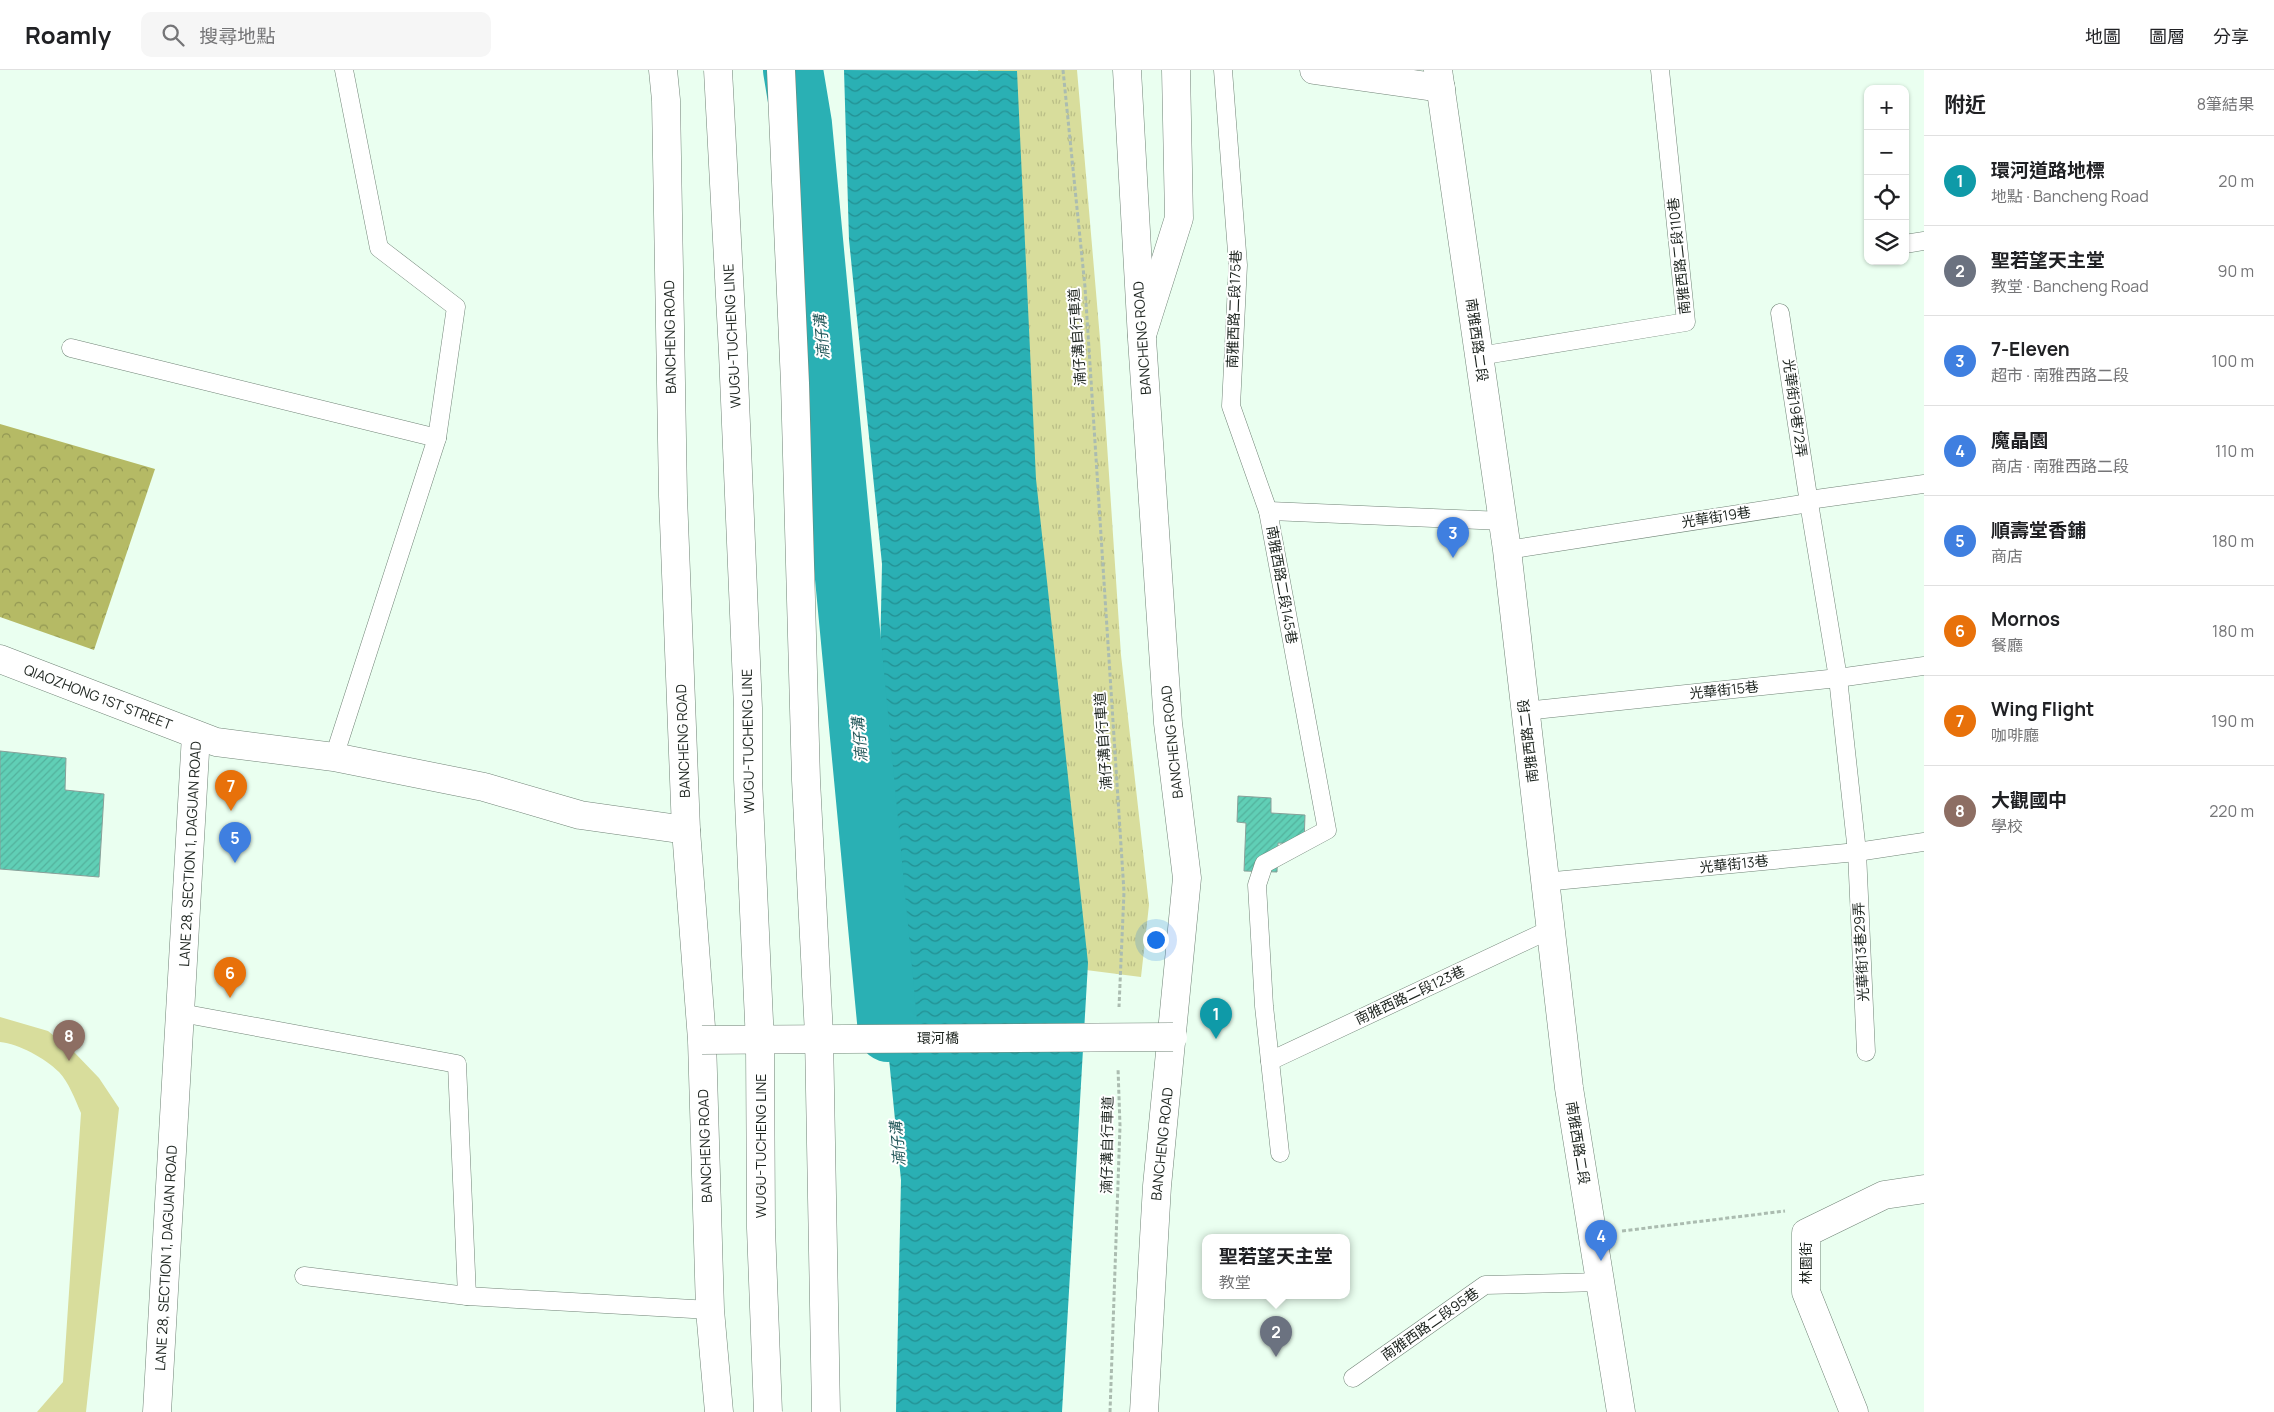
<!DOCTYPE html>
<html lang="zh-TW">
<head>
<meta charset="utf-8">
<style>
	:root { --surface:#fff; --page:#f6f6f6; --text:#202124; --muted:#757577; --line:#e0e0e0; --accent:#0f766e }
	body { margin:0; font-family:Manrope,"Noto Sans TC",sans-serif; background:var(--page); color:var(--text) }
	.controls { position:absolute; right:15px; top:15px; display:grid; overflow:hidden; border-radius:10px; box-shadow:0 1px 4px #0004 }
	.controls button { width:45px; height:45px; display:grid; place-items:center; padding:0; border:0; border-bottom:1px solid var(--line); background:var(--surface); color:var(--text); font:25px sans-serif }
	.you { position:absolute; left:1155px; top:869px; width:18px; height:18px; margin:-12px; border:4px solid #fff; border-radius:50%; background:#1a73e8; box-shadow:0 0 0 8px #1a73e833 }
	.badge { display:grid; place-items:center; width:32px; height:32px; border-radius:50%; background:var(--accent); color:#fff; font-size:16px; font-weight:700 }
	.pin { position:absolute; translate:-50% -41px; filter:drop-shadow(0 1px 2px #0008) }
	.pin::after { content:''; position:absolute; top:26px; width:18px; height:15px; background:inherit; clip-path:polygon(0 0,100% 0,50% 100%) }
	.popup { position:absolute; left:1202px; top:1164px; width:148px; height:65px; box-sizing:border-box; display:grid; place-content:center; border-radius:10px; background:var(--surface); filter:drop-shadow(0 1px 4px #0005); font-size:16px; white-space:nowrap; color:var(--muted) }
	.popup b { font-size:19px; color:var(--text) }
	.popup::after { content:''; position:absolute; left:50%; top:100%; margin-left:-10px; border:10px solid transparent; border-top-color:var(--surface) }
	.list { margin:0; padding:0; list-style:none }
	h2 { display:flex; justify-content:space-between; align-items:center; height:65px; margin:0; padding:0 20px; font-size:21px }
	h2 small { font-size:16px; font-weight:400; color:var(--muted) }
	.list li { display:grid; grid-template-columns:32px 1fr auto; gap:15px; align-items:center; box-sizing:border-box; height:90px; padding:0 20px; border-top:1px solid var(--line) }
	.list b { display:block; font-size:19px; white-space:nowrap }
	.list p { margin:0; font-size:16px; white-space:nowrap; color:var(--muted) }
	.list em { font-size:16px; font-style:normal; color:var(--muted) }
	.icon { flex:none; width:28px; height:28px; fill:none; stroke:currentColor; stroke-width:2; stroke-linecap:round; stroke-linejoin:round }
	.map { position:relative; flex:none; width:1924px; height:1342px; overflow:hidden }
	header { display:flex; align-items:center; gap:30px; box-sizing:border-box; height:70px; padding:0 25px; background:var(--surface); border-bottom:1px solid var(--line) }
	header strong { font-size:24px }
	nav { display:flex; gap:28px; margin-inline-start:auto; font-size:18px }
	.search { width:350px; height:45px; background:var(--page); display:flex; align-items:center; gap:12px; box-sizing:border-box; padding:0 18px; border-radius:10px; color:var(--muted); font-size:19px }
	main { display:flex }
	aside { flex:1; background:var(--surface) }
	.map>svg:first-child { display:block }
</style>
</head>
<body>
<header>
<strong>Roamly</strong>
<div class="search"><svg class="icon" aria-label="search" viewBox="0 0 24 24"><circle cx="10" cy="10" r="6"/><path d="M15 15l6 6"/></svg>搜尋地點</div>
<nav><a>地圖</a><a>圖層</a><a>分享</a></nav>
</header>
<main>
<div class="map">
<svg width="1924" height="1342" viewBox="0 0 1924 1342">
	<defs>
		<pattern id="forest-crowns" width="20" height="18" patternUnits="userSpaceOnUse" patternTransform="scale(1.25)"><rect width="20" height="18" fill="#b5ba65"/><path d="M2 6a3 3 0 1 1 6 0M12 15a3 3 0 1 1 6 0" fill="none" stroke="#929753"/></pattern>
		<pattern id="park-tufts" width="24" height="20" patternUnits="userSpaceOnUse" patternTransform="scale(1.25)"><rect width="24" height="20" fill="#d8dd9c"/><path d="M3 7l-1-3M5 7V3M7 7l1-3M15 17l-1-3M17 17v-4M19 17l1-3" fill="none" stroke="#b9bd86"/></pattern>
		<pattern id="water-waves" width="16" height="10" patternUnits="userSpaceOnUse" patternTransform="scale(1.25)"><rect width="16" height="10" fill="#2ab0b4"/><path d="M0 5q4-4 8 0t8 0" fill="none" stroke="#238f92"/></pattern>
		<pattern id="building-hatch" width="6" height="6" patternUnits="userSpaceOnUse" patternTransform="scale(1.25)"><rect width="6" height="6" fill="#60cfb6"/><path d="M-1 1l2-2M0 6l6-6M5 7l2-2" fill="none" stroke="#53b19c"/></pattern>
	</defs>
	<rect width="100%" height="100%" fill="#eafff0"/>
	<!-- forest -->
	<path fill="url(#forest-crowns)" d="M 0,354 L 155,399 L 94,580 L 0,547 Z"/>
	<!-- park -->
	<path fill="url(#park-tufts)" d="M 978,0 L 1077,0 L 1100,269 L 1121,585 L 1149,835 L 1141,907 L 1078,899 Z"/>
	<!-- pitch -->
	<path fill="#d8dd9c" d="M 0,947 L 48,961 L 73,981 L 99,1008 L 119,1038 L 86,1342 L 37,1342 L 63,1312 L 81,1043 C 75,1029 69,1013 59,1002 C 45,988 19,974 0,972 Z"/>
	<!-- water -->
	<path fill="url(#water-waves)" d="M 844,0 L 1017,1 L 1036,409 L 1088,893 L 1062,1342 L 896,1342 L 901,1110 L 880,898 L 877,732 L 882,494 L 849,170 Z"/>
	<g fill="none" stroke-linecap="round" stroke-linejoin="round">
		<!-- river -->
		<path stroke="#2ab0b4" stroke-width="60" d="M 793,0 L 802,54 L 888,962"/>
	</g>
	<!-- building -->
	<g fill="url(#building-hatch)" stroke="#88a099">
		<path d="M 0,681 L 66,688 L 65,720 L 104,724 L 99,807 L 0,799 Z"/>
		<path d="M 1238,726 L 1271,728 L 1271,743 L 1305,745 L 1304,774 L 1278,773 L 1277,802 L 1244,801 L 1246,753 L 1237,752 Z"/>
	</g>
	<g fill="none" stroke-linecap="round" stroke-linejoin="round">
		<defs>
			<g id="lane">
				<path d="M 1223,0 L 1238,195 L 1231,336 L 1268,441"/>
				<path d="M 1905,174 L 1924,171"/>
				<path d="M 1780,243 L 1809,433 L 1838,608 L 1857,782 L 1866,982"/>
				<path d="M 71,278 L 437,368"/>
				<path d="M 1479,286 L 1686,252 L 1660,0"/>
				<path d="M 1507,480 L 1809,433 L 1809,430 L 1924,414"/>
				<path d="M 1525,641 L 1838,608 L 1924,596"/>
				<path d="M 334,687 L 437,368 L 456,237 L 379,178 L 344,0"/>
				<path d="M 1544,812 L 1857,782 L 1924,772"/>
				<path d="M 181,943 L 457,994 L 467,1226"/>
				<path d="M 1270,991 L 1551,859"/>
				<path d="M 1280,1083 L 1264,936 L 1257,815 L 1264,794 L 1327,760 L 1268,441 L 1503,451"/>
				<path d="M 304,1206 L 467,1226 L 710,1240"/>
				<path d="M 1353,1308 L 1485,1215 L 1601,1212"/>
			</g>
			<g id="street">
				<path d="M 1314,0 L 1441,18"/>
				<path d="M 1438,0 L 1507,480 L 1569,1018 L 1621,1342"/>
				<path d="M 1142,265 L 1179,148 L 1176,0"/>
				<path d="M 0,589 L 216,672 L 334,687 L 484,717 L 580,745 L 686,760"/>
				<path d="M 157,1342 L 196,665"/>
				<path d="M 1854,1342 L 1806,1222 L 1806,1163 L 1884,1125 L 1924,1119"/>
			</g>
			<g id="secondary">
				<path d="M 663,0 L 666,30 L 673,426 L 686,760 L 702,970 L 710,1240 L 719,1342"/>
				<path d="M 1127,0 L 1142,269 L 1168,653 L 1187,808 L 1157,1116 L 1144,1342"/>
			</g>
		</defs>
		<!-- lane casing -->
		<use href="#lane" stroke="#718477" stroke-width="19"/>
		<!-- street casing -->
		<use href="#street" stroke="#718477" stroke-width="29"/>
		<!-- secondary casing -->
		<use href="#secondary" stroke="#718477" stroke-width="29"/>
		<!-- path -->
		<g stroke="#abbcb0" stroke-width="3" stroke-dasharray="4 2.5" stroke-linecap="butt">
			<path d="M 1063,0 L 1085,217 L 1124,822 L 1119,937"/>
			<path d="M 1622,1161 L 1785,1141"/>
			<path d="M 1110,1342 L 1120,1056 L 1118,998"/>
		</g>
		<!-- lane -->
		<use href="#lane" stroke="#fff" stroke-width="18"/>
		<!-- street -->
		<use href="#street" stroke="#fff" stroke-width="28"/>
		<!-- secondary -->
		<use href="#secondary" stroke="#fff" stroke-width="28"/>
		<defs>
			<path id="secondary-bridge" d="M 702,970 L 1173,967"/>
			<g id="highway-bridge">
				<path d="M 718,0 L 733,283 L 748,638 L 748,709 L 760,973 L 761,1158 L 768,1342"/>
				<path d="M 781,0 L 795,313 L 806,710 L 819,965 L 826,1342"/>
			</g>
		</defs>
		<!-- secondary-bridge casing -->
		<use href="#secondary-bridge" stroke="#718477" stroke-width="29" stroke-linecap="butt"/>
		<!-- highway-bridge casing -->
		<use href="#highway-bridge" stroke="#718477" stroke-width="29" stroke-linecap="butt"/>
		<!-- secondary-bridge -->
		<use href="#secondary-bridge" stroke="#fff" stroke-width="28"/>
		<!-- highway-bridge -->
		<use href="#highway-bridge" stroke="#fff" stroke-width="28"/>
	</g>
	<g text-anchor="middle" stroke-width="4" stroke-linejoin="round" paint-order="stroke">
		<!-- street labels -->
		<g font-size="14" fill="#1c231e" stroke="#fff">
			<text transform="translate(1679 186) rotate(-96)" y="5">南雅西路二段110巷</text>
			<text transform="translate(1234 239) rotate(-88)" y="5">南雅西路二段175巷</text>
			<text transform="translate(732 266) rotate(-93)" y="5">WUGU-TUCHENG LINE</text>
			<text transform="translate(670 267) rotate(-91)" y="5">BANCHENG ROAD</text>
			<text transform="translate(1077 267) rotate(-94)" y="5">湳仔溝自行車道</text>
			<text transform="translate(1142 268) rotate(-94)" y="5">BANCHENG ROAD</text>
			<text transform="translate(1477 270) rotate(82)" y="5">南雅西路二段</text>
			<text transform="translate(1795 338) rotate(82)" y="5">光華街19巷72弄</text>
			<text transform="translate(1716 447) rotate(-9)" y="5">光華街19巷</text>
			<text transform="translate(1282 515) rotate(80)" y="5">南雅西路二段145巷</text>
			<text transform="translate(1724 620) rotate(-6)" y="5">光華街15巷</text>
			<text transform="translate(98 627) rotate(21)" y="5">QIAOZHONG 1ST STREET</text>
			<text transform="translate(683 671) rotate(-92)" y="5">BANCHENG ROAD</text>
			<text transform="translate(748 671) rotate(-91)" y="5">WUGU-TUCHENG LINE</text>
			<text transform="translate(1103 671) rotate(-94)" y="5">湳仔溝自行車道</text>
			<text transform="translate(1528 671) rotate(-97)" y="5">南雅西路二段</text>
			<text transform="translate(1172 672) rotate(-96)" y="5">BANCHENG ROAD</text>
			<text transform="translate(190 784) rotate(-87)" y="5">LANE 28, SECTION 1, DAGUAN ROAD</text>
			<text transform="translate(1734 794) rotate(-6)" y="5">光華街13巷</text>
			<text transform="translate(1861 882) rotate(-93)" y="5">光華街13巷29弄</text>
			<text transform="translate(1410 925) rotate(-25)" y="5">南雅西路二段123巷</text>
			<text x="938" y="973">環河橋</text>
			<text transform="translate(1578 1073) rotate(81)" y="5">南雅西路二段</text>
			<text transform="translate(1162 1074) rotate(-84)" y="5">BANCHENG ROAD</text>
			<text transform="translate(1107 1075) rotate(-89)" y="5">湳仔溝自行車道</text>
			<text transform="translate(705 1076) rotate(-92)" y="5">BANCHENG ROAD</text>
			<text transform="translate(761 1076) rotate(-90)" y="5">WUGU-TUCHENG LINE</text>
			<text transform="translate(166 1188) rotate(-87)" y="5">LANE 28, SECTION 1, DAGUAN ROAD</text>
			<text transform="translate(1806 1193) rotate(-90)" y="5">林園街</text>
			<text transform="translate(1430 1254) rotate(-35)" y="5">南雅西路二段95巷</text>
		</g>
		<!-- water labels -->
		<g font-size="15" font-style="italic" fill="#25595b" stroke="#fff">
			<text transform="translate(822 267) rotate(-95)" y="5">湳仔溝</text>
			<text transform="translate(860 670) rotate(-95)" y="5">湳仔溝</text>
			<text transform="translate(898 1074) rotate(-95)" y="5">湳仔溝</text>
		</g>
	</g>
</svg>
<div class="controls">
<button>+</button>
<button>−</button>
<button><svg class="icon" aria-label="locate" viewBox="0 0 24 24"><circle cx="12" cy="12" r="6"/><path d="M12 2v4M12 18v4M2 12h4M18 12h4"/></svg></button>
<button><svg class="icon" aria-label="layers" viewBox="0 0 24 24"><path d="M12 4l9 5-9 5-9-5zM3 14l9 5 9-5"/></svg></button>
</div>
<div class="you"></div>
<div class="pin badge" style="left:1216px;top:969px;background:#0f9aa8">1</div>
<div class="pin badge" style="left:1276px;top:1287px;background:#6b7280">2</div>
<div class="popup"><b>聖若望天主堂</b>教堂</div>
<div class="pin badge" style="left:1453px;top:488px;background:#3f7fe0">3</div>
<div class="pin badge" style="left:1601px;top:1191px;background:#3f7fe0">4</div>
<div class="pin badge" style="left:235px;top:793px;background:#3f7fe0">5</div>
<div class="pin badge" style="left:230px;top:928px;background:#e8710a">6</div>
<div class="pin badge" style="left:231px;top:741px;background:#e8710a">7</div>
<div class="pin badge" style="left:69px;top:991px;background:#8d6e63">8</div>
</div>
<aside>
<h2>附近<small>8筆結果</small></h2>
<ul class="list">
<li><span class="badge" style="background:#0f9aa8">1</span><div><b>環河道路地標</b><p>地點 · Bancheng Road</p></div><em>20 m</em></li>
<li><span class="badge" style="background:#6b7280">2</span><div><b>聖若望天主堂</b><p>教堂 · Bancheng Road</p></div><em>90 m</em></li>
<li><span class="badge" style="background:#3f7fe0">3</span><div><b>7-Eleven</b><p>超市 · 南雅西路二段</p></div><em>100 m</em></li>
<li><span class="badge" style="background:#3f7fe0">4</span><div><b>魔晶園</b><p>商店 · 南雅西路二段</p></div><em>110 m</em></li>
<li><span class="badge" style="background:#3f7fe0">5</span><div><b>順壽堂香鋪</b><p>商店</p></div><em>180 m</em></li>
<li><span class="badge" style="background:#e8710a">6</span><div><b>Mornos</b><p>餐廳</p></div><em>180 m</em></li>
<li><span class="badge" style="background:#e8710a">7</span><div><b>Wing Flight</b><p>咖啡廳</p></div><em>190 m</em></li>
<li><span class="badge" style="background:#8d6e63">8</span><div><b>大觀國中</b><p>學校</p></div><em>220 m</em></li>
</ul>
</aside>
</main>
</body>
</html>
